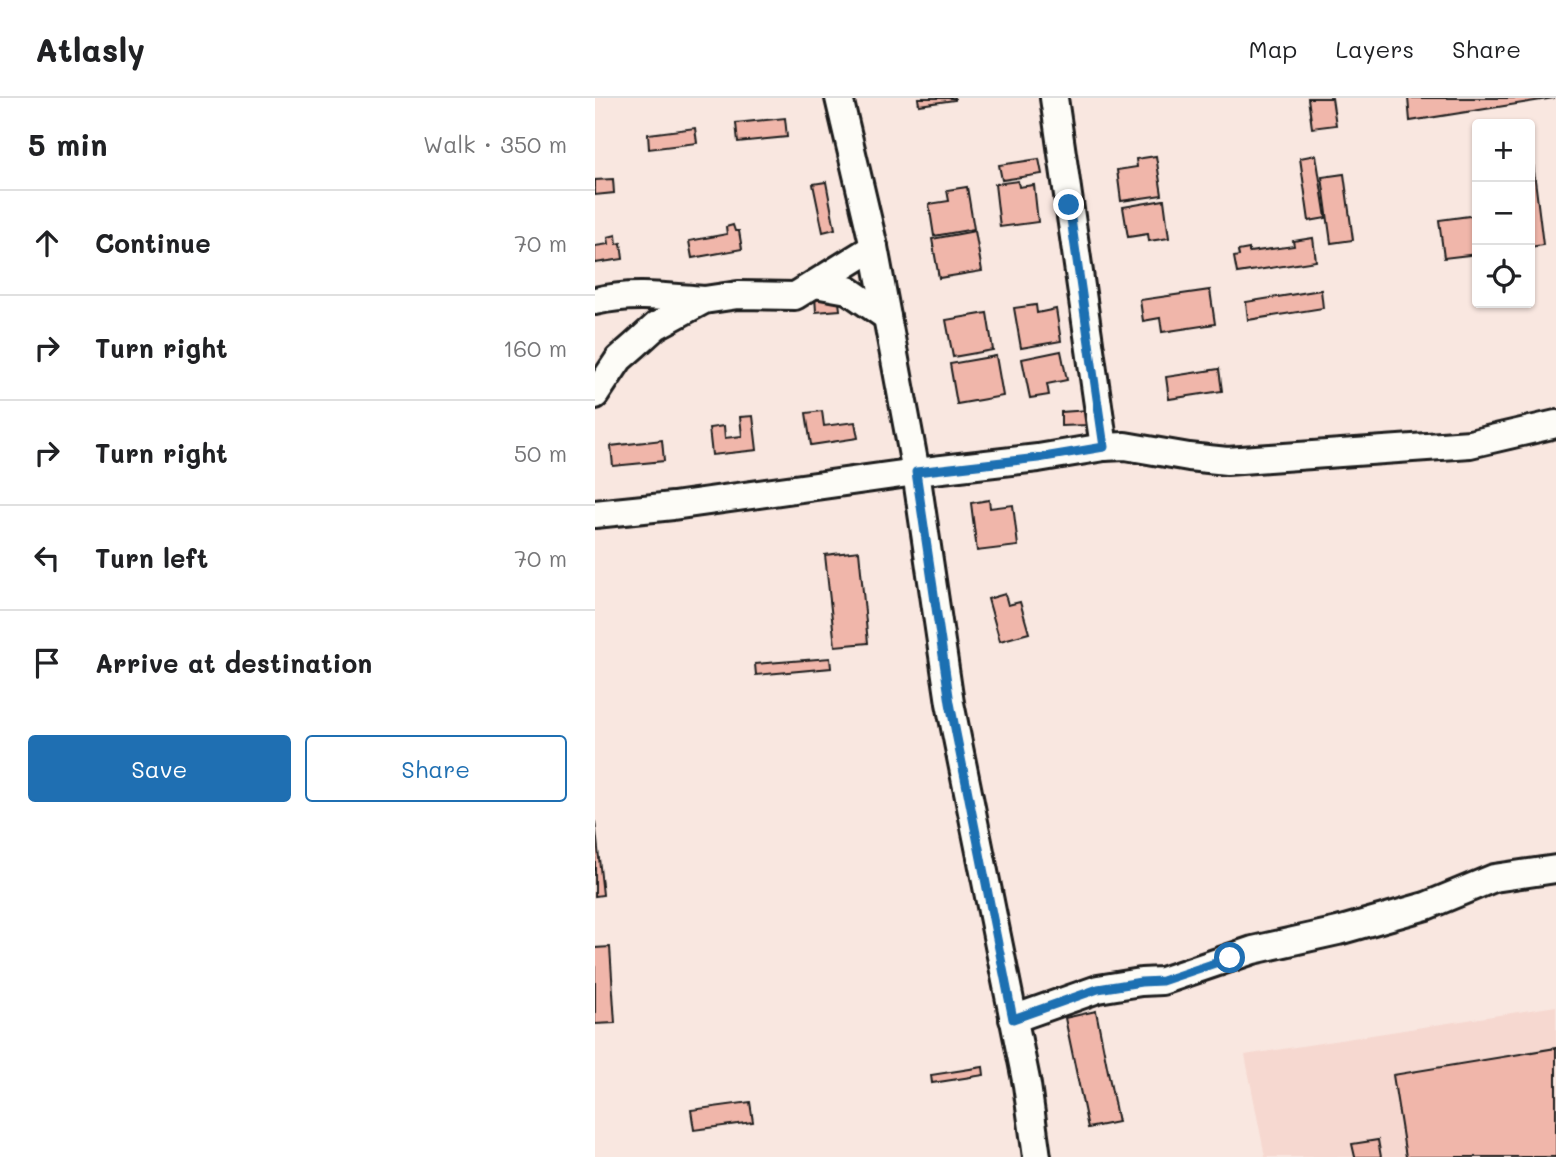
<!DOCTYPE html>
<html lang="en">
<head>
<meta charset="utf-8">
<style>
	:root { --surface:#fff; --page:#f2f2f2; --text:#202124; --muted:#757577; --line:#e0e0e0; --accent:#1f6fb2 }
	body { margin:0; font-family:Mali,sans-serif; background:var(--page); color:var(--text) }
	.controls { position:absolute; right:21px; top:21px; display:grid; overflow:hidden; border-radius:7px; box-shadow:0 2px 5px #0004 }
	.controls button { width:63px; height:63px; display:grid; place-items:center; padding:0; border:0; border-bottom:2px solid var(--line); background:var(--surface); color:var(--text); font:35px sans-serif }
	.stop { position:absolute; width:21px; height:21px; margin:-16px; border:5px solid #1f6fb2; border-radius:50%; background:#fff }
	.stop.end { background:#1f6fb2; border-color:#fff; box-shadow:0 2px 7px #0008 }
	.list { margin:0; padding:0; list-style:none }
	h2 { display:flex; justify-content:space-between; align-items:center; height:91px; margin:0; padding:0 28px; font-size:30px }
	h2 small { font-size:23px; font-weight:400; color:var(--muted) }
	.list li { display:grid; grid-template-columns:46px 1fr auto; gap:21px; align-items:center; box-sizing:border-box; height:105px; padding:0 28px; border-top:2px solid var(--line) }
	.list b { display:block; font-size:26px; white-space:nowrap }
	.list em { font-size:23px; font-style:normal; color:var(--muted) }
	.actions { display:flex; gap:14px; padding:21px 28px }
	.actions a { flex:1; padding:16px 0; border:2px solid var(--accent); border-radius:7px; text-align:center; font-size:24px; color:var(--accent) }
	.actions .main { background:var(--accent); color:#fff }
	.icon { flex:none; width:38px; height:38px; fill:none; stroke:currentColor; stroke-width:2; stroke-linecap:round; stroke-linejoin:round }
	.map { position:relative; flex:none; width:961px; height:1059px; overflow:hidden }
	header { display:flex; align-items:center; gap:42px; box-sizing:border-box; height:98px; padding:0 35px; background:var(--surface); border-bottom:2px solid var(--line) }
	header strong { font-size:33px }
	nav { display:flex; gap:38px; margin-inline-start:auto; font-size:24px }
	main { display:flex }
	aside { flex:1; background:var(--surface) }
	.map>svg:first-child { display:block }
</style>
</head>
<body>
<header>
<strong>Atlasly</strong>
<nav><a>Map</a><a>Layers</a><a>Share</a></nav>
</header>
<main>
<aside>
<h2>5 min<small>Walk · 350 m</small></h2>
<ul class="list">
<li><svg class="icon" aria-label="ahead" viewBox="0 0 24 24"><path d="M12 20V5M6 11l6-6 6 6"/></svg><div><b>Continue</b></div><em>70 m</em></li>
<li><svg class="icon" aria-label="right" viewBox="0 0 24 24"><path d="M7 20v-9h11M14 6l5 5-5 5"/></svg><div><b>Turn right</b></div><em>160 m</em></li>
<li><svg class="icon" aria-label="right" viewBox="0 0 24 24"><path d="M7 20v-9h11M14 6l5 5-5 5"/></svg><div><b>Turn right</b></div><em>50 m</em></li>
<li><svg class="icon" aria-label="left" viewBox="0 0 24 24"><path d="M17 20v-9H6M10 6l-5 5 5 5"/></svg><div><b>Turn left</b></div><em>70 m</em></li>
<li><svg class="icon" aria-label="arrive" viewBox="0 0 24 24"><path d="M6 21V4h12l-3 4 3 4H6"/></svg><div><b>Arrive at destination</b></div></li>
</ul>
<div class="actions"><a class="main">Save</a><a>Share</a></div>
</aside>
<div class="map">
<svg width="961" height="1059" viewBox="0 0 961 1059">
	<rect width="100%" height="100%" fill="#f9e7e0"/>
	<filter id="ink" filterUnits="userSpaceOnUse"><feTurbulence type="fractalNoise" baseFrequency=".0143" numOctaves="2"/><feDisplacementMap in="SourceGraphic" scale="14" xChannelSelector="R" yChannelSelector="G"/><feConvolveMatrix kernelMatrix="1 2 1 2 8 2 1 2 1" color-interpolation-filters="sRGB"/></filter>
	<g filter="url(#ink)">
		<!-- built -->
		<path fill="#f6d8d0" d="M 961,908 L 961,1059 L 670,1059 L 650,957 Z"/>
		<!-- building -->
		<g fill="#f0b6aa" stroke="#1c1c1c" stroke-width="2">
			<path d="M 323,0 L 360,0 L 360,2 L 324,7 Z"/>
			<path d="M 713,0 L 737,0 L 741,27 L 717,30 Z"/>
			<path d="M 813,0 L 959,0 L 815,23 Z"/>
			<path d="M 190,20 L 192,39 L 143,44 L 141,25 Z"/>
			<path d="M 100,30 L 102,45 L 54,51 L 53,36 Z"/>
			<path d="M 935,49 L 936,49 L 948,147 L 935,149 Z"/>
			<path d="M 721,57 L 731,120 L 714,123 L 705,60 Z"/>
			<path d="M 561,58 L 567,97 L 526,103 L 522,72 L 542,69 L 541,61 Z"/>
			<path d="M 444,61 L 447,76 L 407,82 L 404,67 Z"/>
			<path d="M 749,76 L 758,142 L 736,145 L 727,79 Z"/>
			<path d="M 18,81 L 19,95 L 0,97 L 0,82 Z"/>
			<path d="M 423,83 L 424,89 L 439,87 L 443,124 L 405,129 L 400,86 Z"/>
			<path d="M 231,84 L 240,131 L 228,134 L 218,86 Z"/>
			<path d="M 372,89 L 379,131 L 339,138 L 334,106 L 354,103 L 352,92 Z"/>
			<path d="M 569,102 L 574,140 L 554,143 L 553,136 L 533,139 L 528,109 Z"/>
			<path d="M 882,117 L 882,156 L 849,160 L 844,122 Z"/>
			<path d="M 138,127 L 140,133 L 144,133 L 147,151 L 97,160 L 94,143 L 132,136 L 131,129 Z"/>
			<path d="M 380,133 L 387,173 L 344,180 L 337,141 Z"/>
			<path d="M 21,137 L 22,146 L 26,145 L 28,161 L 0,165 L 0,148 L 14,146 L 13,139 Z"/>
			<path d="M 718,140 L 721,163 L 642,175 L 639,159 L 644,158 L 643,153 L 654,151 L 654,154 L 699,148 L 698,143 Z"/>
			<path d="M 615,192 L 620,226 L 567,234 L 565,220 L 548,223 L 545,202 Z"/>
			<path d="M 726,192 L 728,210 L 653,222 L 651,204 Z"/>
			<path d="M 243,196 L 245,212 L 221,214 L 220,198 Z"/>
			<path d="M 441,207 L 442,215 L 461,211 L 466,243 L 426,250 L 419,210 Z"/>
			<path d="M 392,215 L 398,252 L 358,259 L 351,222 Z"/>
			<path d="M 466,253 L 472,282 L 452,286 L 454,297 L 435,300 L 427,261 Z"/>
			<path d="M 401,258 L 408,298 L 362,306 L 355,266 Z"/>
			<path d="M 624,271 L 627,293 L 574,301 L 571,279 Z"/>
			<path d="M 494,312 L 494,327 L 466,328 L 466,314 Z"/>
			<path d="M 227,313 L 229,328 L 260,324 L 263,340 L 216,347 L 211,315 Z"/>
			<path d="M 158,318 L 162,352 L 117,357 L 114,330 L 129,328 L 130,340 L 147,338 L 145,319 Z"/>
			<path d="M 67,342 L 69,363 L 18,368 L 16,348 Z"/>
			<path d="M 394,402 L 395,410 L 418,407 L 423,448 L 382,453 L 376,405 Z"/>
			<path d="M 264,453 L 273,545 L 240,548 L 230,457 Z"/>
			<path d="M 410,496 L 413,507 L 425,504 L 434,535 L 405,543 L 393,501 Z"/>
			<path d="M 235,560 L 236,570 L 161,577 L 160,566 Z"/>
			<path d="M 0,723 L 8,797 L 0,798 Z"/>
			<path d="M 15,849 L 20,925 L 0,926 L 0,850 Z"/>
			<path d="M 501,913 L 523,1024 L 493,1030 L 470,920 Z"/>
			<path d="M 961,950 L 961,1059 L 811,1059 L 798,977 Z"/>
			<path d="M 388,969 L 389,977 L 337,985 L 336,977 Z"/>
			<path d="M 155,1004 L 158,1024 L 99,1032 L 96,1012 Z"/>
			<path d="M 783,1042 L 786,1059 L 760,1059 L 757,1046 Z"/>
		</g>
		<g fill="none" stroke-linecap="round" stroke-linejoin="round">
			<defs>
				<g id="street">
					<path d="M 244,0 L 279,149 L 321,374 L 355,605 L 432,987 L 442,1059"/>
					<path d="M 459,0 L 509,349"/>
					<path d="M 220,186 L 253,192 L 292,219"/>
					<path d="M 0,203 C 36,194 72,199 109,202"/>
					<path d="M 0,297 L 24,261 L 40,247 L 61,228 L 109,202 L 143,197 L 200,198 L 279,149"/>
					<path d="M 0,416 L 78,408 L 321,374 L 443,360 L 509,349 L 530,348 L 594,359 L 632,363 L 875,346 L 961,326"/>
					<path d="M 418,921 L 503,891 L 546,884 L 567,883 L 658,852 L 743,833 L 831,808 L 899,780 L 961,771"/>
				</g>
			</defs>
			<!-- street casing -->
			<use href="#street" stroke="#1c1c1c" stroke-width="32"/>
			<!-- street -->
			<use href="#street" stroke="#fdfcf7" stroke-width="26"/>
		</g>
	</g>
	<g fill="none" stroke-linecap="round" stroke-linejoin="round" filter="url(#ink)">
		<!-- route -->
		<path stroke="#1f6fb2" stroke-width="9" d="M 474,107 L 509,349 L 443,360 L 321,374 L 355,605 L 418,921 L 503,891 L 546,884 L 567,883 L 635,860"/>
	</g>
</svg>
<div class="controls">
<button>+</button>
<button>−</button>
<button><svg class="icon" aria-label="locate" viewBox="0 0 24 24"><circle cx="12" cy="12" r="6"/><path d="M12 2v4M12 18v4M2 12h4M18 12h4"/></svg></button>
</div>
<div class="stop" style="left:635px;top:860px"></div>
<div class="stop end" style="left:474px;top:107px"></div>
</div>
</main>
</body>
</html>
